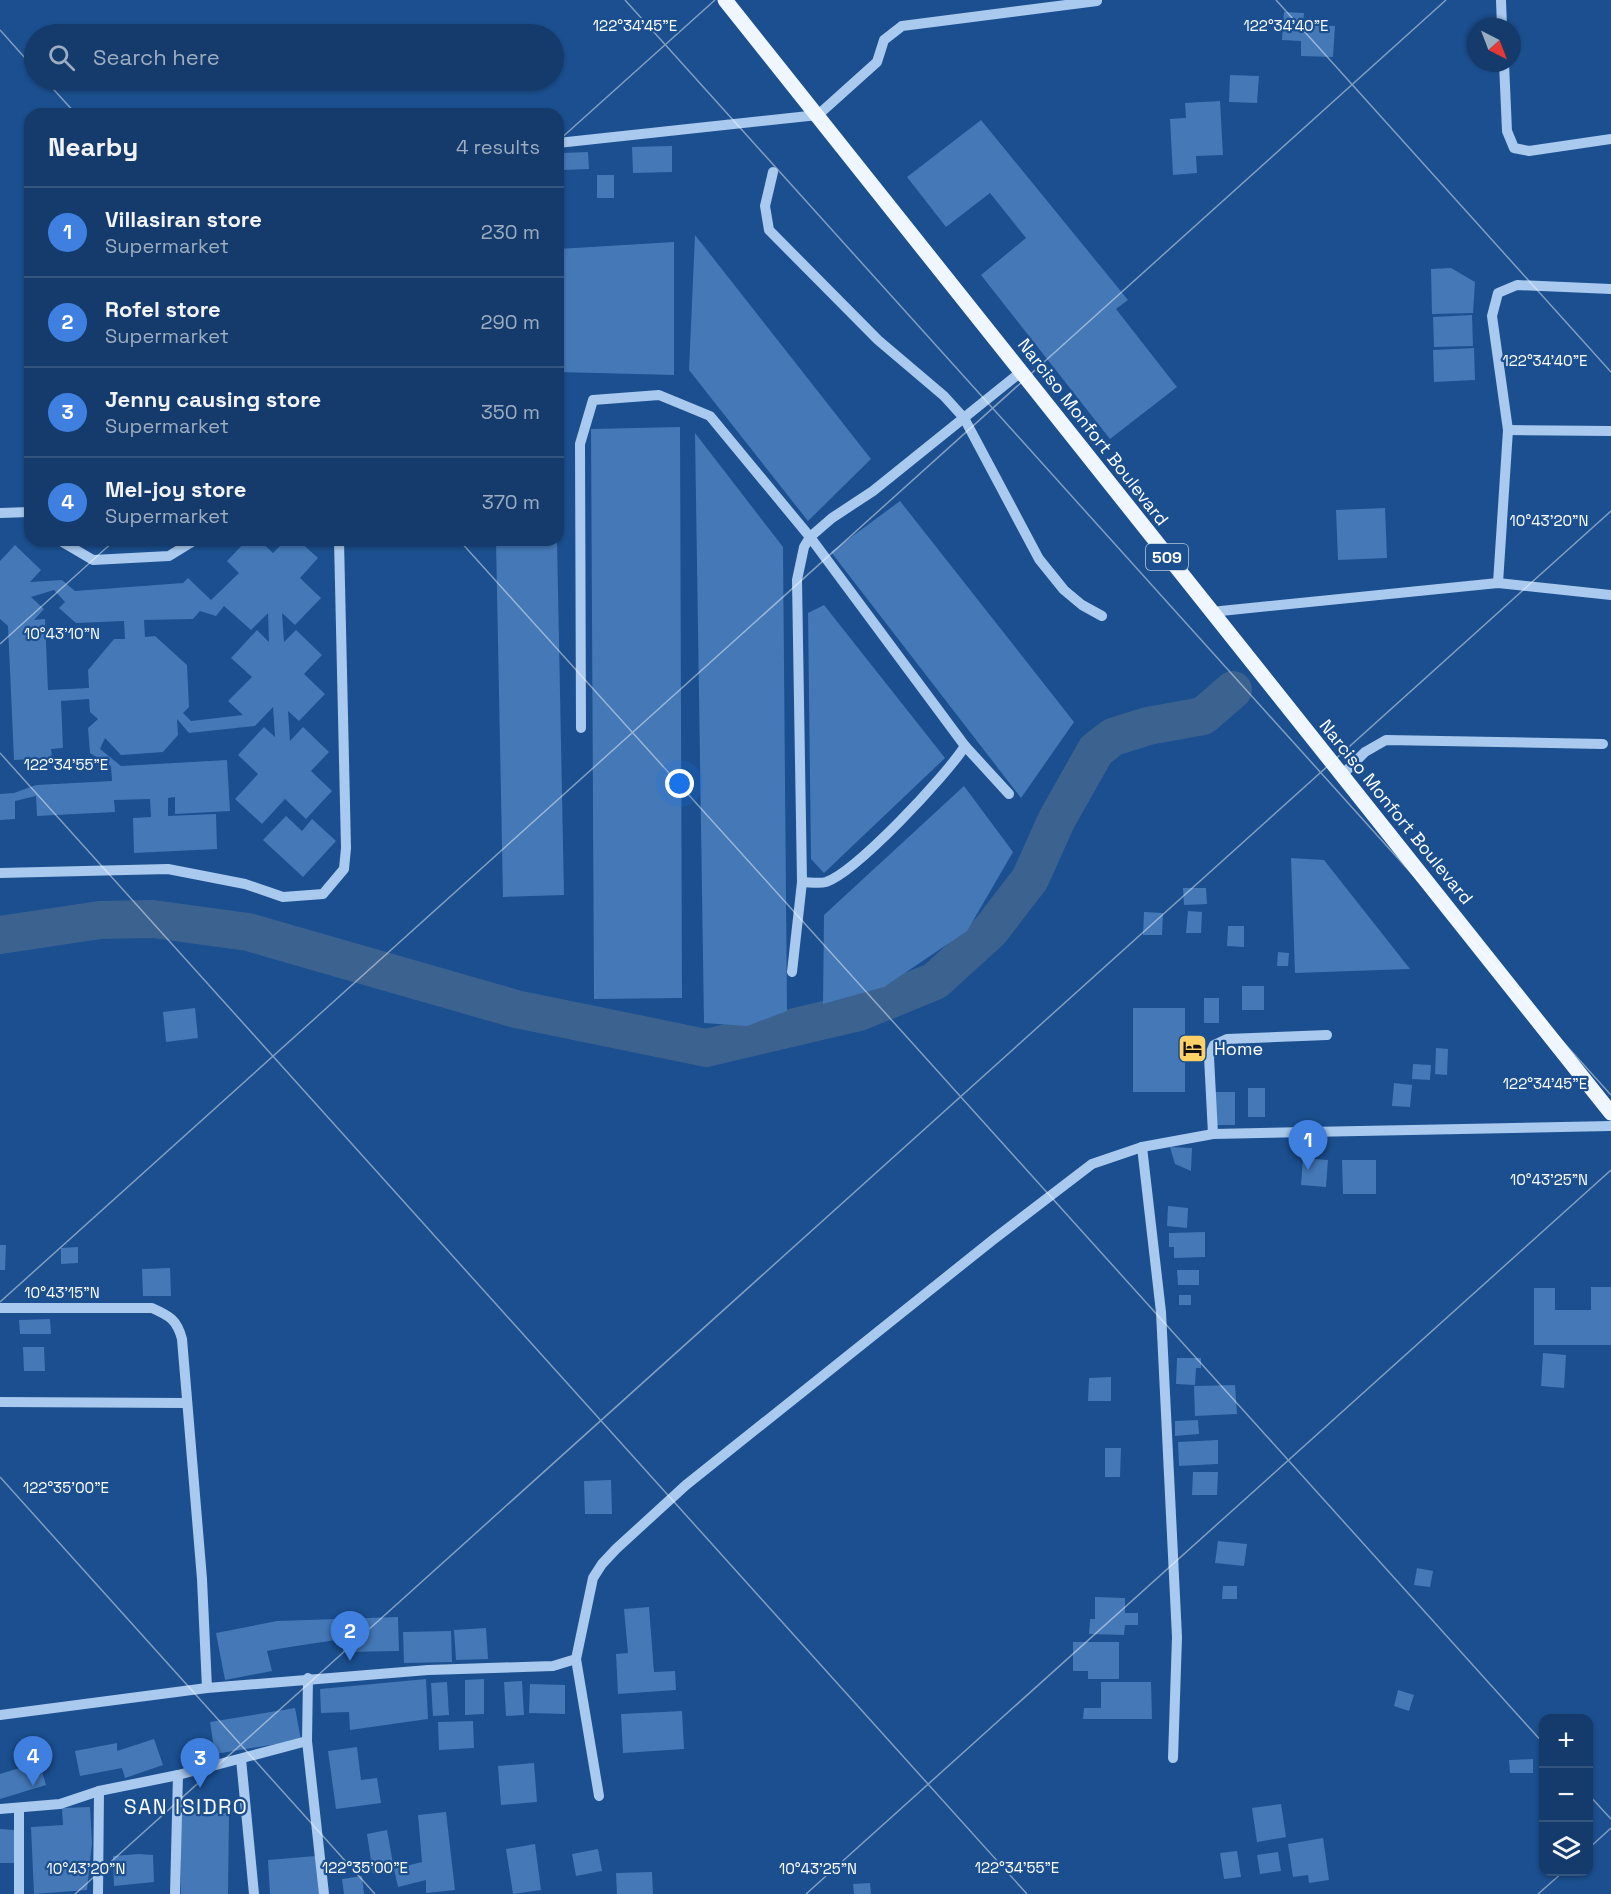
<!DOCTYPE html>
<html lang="en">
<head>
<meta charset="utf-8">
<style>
	:root { --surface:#143b6b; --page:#1d4271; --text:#f1f3f6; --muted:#9dadc1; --line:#33557e; --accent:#8abfa5 }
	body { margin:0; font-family:"Space Grotesk",sans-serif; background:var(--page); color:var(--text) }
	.controls { position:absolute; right:18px; bottom:18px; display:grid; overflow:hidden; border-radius:12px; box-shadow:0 2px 4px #0004 }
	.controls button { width:54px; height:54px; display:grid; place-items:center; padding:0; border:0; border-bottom:2px solid var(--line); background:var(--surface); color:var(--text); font:30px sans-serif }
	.compass { position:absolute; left:1467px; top:18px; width:54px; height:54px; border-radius:50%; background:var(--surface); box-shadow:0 2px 4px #0004; rotate:138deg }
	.you { position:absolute; left:680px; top:784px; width:21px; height:21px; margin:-15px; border:4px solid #fff; border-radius:50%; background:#1a73e8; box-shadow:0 0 0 9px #1a73e833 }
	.badge { display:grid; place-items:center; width:39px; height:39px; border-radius:50%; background:var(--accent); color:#fff; font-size:20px; font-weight:700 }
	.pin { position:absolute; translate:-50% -50px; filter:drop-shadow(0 2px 3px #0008) }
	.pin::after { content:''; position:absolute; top:32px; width:21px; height:18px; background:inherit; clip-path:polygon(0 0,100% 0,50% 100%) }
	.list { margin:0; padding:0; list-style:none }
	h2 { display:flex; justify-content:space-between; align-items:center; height:78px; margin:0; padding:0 24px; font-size:26px }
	h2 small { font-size:20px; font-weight:400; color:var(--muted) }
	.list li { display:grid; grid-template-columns:39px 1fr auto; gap:18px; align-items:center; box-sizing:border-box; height:90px; padding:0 24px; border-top:2px solid var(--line) }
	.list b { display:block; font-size:22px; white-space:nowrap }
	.list p { margin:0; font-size:20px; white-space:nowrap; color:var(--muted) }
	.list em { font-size:20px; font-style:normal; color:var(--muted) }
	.icon { flex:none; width:33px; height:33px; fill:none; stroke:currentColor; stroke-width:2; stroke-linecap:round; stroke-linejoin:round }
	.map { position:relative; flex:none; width:1611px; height:1894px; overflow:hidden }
	.search { position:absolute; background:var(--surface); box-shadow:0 2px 4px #0004; left:24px; top:24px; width:540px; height:66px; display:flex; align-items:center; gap:15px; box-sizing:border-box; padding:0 21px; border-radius:33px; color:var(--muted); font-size:22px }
	.panel { position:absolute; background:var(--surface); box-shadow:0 2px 4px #0004; left:24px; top:108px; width:540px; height:438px; border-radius:18px }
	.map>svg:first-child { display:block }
</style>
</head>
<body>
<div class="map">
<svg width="1611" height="1894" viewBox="0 0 1611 1894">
	<rect width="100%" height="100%" fill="#1b4f8f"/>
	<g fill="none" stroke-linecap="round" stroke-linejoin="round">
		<!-- river -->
		<path stroke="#3c6290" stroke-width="38" d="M 0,935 L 100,920 L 153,919 L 248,932 L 516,1009 L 706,1048 L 859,1012 L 935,981 L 990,931 L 1030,879 L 1057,819 L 1096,750 L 1113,737 L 1148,726 L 1203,716 L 1233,690"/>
	</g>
	<!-- building -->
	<g fill="#4478b7" fill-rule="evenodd">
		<path d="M 1284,12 L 1304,13 L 1303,25 L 1335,26 L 1333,57 L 1301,56 L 1301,41 L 1282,40 Z"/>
		<path d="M 1230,75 L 1259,76 L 1257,103 L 1229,102 Z"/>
		<path d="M 1220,101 L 1223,155 L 1196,156 L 1197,173 L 1173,175 L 1170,119 L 1186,118 L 1185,103 Z"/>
		<path d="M 981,120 L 1128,300 L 1116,309 L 1177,387 L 1110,439 L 981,275 L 1026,238 L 990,193 L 946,227 L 907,177 Z"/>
		<path d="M 672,146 L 672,172 L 633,173 L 632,147 Z"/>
		<path d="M 588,152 L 589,169 L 562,170 L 562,153 Z"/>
		<rect x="597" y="175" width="17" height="23"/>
		<path d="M 695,235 L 871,459 L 808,521 L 689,370 Z"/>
		<path d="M 674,242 L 674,375 L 558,372 L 558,249 Z"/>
		<path d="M 1451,268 L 1475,282 L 1473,313 L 1432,314 L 1431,269 Z"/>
		<path d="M 1472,315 L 1473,346 L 1434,347 L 1433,317 Z"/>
		<path d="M 1474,348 L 1475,380 L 1434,382 L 1433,350 Z"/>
		<path d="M 680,427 L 682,998 L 594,999 L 591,429 Z"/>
		<path d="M 695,433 L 783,547 L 787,1011 L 747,1026 L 704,1023 Z"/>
		<path d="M 900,501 L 1074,722 L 1021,798 L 831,552 Z"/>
		<path d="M 1385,508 L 1387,558 L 1338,560 L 1336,510 Z"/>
		<path d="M 247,540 L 259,540 L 273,553 L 286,540 L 298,540 L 318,558 L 300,578 L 321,598 L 295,625 L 282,613 L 284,642 L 296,630 L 322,655 L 304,674 L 325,694 L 299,721 L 288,711 L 290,741 L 303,727 L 329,752 L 311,771 L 332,791 L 306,819 L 285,799 L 262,824 L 235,799 L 258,774 L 238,755 L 264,727 L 275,737 L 273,707 L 255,726 L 189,733 L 177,719 L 178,735 L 163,752 L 121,755 L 105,738 L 100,749 L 121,766 L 227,760 L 230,811 L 175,814 L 175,797 L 168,798 L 168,816 L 216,814 L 217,849 L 134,853 L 133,818 L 151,817 L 150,799 L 114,800 L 115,812 L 37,816 L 36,796 L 15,801 L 15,819 L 0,820 L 0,794 L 14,793 L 36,785 L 112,781 L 111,766 L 90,753 L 88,728 L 98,719 L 90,712 L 89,699 L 61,701 L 63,748 L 51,749 L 52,758 L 14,760 L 8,626 L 0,619 L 0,561 L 15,545 L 41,570 L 30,582 L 62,580 L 75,591 L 183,583 L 188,578 L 211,600 L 239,573 L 227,561 ZM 54,590 L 65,602 L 59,608 L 76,623 L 124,621 L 125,639 L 114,639 L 88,670 L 89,688 L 48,690 L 45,619 L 34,620 L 44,609 L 31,597 ZM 224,606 L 251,630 L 268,613 L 269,642 L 257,630 L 231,658 L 252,677 L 228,701 L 243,715 L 191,721 L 183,713 L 189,707 L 187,665 L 155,636 L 145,637 L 144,620 L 193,619 L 200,611 L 216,616 Z"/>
		<path d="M 496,540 L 557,540 L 564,895 L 503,897 Z"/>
		<path d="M 824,605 L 945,758 L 824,873 L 811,859 L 808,613 Z"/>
		<path d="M 964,786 L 1013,852 L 967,931 L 884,987 L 823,1004 L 824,915 Z"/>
		<path d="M 286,816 L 302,831 L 312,819 L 336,841 L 303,877 L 263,840 Z"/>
		<path d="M 1291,858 L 1324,860 L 1410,969 L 1295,973 Z"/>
		<path d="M 1183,888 L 1206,888 L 1207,904 L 1184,905 Z"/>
		<path d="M 1188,911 L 1202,912 L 1201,933 L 1186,933 Z"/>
		<path d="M 1144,912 L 1163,913 L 1162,935 L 1143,935 Z"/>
		<path d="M 1228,926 L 1244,926 L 1244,947 L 1227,946 Z"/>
		<path d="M 1278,952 L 1289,953 L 1288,966 L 1277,966 Z"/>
		<rect x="1242" y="986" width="22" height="24"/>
		<rect x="1204" y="998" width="15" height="25"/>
		<path d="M 195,1008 L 198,1038 L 166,1042 L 163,1012 Z"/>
		<rect x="1133" y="1008" width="52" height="84"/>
		<path d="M 1436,1048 L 1448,1049 L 1447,1075 L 1435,1074 Z"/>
		<path d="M 1413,1064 L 1431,1065 L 1430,1080 L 1412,1079 Z"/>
		<path d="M 1394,1083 L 1412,1085 L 1410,1107 L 1392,1106 Z"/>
		<rect x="1248" y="1088" width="17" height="29"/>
		<rect x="1215" y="1092" width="20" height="33"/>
		<path d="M 1170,1147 L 1192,1148 L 1191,1171 L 1175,1164 Z"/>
		<path d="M 1303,1158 L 1328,1160 L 1326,1187 L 1301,1185 Z"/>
		<path d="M 1342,1160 L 1376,1160 L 1376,1194 L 1343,1194 Z"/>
		<path d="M 1168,1206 L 1188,1208 L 1187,1228 L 1167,1226 Z"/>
		<path d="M 1205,1232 L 1205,1257 L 1174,1258 L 1174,1247 L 1169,1247 L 1169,1233 Z"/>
		<path d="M 0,1245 L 6,1245 L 5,1270 L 0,1270 Z"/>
		<path d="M 78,1247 L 78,1263 L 61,1264 L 61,1248 Z"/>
		<path d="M 170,1268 L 171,1296 L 143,1296 L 142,1269 Z"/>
		<path d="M 1177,1270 L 1199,1270 L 1199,1285 L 1178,1285 Z"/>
		<path d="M 1591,1287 L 1611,1287 L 1611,1345 L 1534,1345 L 1534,1288 L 1555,1288 L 1555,1310 L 1591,1310 Z"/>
		<rect x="1179" y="1295" width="12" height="10"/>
		<path d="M 50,1319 L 51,1334 L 20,1334 L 19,1320 Z"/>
		<path d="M 23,1347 L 44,1347 L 45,1371 L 24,1371 Z"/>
		<path d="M 1543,1353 L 1566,1355 L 1564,1388 L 1541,1386 Z"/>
		<path d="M 1177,1358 L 1201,1358 L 1201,1368 L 1196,1368 L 1195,1385 L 1176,1384 Z"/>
		<path d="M 1111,1377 L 1111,1401 L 1088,1401 L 1089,1378 Z"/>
		<path d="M 1235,1385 L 1237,1414 L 1195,1416 L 1194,1386 Z"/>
		<path d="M 1198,1420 L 1199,1434 L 1175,1436 L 1175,1421 Z"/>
		<path d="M 1218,1440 L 1218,1464 L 1179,1466 L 1178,1442 Z"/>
		<path d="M 1105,1448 L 1121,1448 L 1120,1477 L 1105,1477 Z"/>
		<path d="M 1193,1472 L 1218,1472 L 1217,1495 L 1192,1495 Z"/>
		<path d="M 611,1480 L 612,1514 L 585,1514 L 584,1481 Z"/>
		<path d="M 1218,1541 L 1247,1544 L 1244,1566 L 1215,1563 Z"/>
		<path d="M 1417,1568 L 1433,1571 L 1430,1587 L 1414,1585 Z"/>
		<path d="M 1223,1586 L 1237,1586 L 1237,1599 L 1222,1599 Z"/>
		<path d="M 1095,1597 L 1125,1598 L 1125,1613 L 1138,1613 L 1138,1625 L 1125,1625 L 1124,1635 L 1089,1634 L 1090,1619 L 1095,1619 Z"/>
		<path d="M 649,1607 L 654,1672 L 675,1671 L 676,1690 L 618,1694 L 616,1654 L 628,1653 L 624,1609 Z"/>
		<path d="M 398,1617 L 399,1651 L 343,1652 L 343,1639 L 283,1648 L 267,1651 L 272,1671 L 225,1680 L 216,1633 L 277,1621 Z"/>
		<path d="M 486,1628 L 488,1659 L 456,1660 L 454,1630 Z"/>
		<path d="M 451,1631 L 452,1662 L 404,1663 L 403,1632 Z"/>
		<path d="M 1073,1642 L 1119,1642 L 1119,1679 L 1088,1679 L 1088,1671 L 1073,1671 Z"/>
		<path d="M 426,1679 L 428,1719 L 350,1730 L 349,1712 L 321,1713 L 320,1689 Z"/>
		<path d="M 484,1679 L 484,1714 L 465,1715 L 465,1680 Z"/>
		<path d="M 522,1681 L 524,1715 L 506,1716 L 504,1682 Z"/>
		<path d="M 447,1682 L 449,1715 L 433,1716 L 431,1683 Z"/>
		<path d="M 1101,1682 L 1151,1682 L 1152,1719 L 1083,1719 L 1084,1708 L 1101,1708 Z"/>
		<path d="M 530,1684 L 565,1685 L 565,1714 L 529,1713 Z"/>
		<path d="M 1398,1690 L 1414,1695 L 1409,1711 L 1394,1706 Z"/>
		<path d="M 295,1708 L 301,1740 L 215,1754 L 210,1722 Z"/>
		<path d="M 682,1711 L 684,1749 L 623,1753 L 621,1714 Z"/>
		<path d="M 473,1721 L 474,1748 L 439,1750 L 438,1722 Z"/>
		<path d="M 154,1739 L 163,1765 L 125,1778 L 122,1768 L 80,1776 L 75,1751 L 117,1743 L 117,1751 Z"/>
		<path d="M 357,1747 L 361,1780 L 377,1778 L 381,1803 L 336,1809 L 328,1751 Z"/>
		<path d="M 1533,1759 L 1533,1773 L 1510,1773 L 1509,1760 Z"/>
		<path d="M 39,1762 L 46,1785 L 0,1799 L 0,1774 Z"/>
		<path d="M 534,1763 L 537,1802 L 501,1805 L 498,1766 Z"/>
		<path d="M 1281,1804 L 1286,1837 L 1257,1842 L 1252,1808 Z"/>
		<path d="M 90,1807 L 92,1843 L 87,1890 L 34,1894 L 31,1827 L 63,1825 L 62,1808 Z"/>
		<path d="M 446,1812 L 455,1890 L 426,1893 L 426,1880 L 398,1887 L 394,1869 L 422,1862 L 418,1815 Z"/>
		<path d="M 181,1813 L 229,1813 L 228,1894 L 181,1894 Z"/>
		<path d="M 0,1829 L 14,1830 L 14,1863 L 0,1863 Z"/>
		<path d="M 387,1830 L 394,1869 L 373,1873 L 367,1834 Z"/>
		<path d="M 1323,1838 L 1329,1880 L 1309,1883 L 1308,1875 L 1293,1877 L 1288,1844 Z"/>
		<path d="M 535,1844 L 541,1890 L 513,1894 L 506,1849 Z"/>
		<path d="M 598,1849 L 602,1871 L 576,1876 L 572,1854 Z"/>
		<path d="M 1237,1851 L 1241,1877 L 1224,1879 L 1220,1853 Z"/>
		<path d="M 1278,1852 L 1281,1871 L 1260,1874 L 1257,1855 Z"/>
		<path d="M 139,1854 L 153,1855 L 154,1882 L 114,1886 L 113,1856 Z"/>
		<path d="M 316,1856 L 320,1894 L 270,1894 L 268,1860 Z"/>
		<path d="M 652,1872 L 653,1894 L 617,1894 L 616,1873 Z"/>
		<path d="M 362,1876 L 364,1894 L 344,1894 L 342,1879 Z"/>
		<path d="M 870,1883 L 871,1894 L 854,1894 L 853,1884 Z"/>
	</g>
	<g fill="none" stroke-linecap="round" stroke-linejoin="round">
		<!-- minor -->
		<g stroke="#a9c9ee" stroke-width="10">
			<path d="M 1501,0 L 1502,27"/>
			<path d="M 1504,63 L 1507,131 L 1514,148 L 1529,151 L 1611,139"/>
			<path d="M 558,143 L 818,115 L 877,62 L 884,40 L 902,26 L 1097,1"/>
			<path d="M 773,172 L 765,206 L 769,230 L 878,340 L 944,396 L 964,418 L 1039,559 L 1064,590 L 1082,605 L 1102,616"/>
			<path d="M 1508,430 L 1611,431"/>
			<path d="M 0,513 L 30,512"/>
			<path d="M 59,540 L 93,560 L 169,556 L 195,540"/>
			<path d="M 1498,583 L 1508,430 L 1492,316 L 1498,293 L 1517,285 L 1611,289"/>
			<path d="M 1211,612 L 1498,583 L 1611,595"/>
			<path d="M 581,728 L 580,444 L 593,400 L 659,395 L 710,416 L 810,537 L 965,746 L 1009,794"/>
			<path d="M 1342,775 L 1365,752 L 1386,740 L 1603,744"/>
			<path d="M 0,873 L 168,869 L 245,884 L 283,897 L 323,894 L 344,869 L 346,848 L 339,540"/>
			<path d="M 802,882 C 809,882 819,884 826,882 C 856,872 946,776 965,746"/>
			<path d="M 792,972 L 802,882 L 797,580 L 804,547 L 810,537 L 832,518 L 873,491 L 1021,372"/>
			<path d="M 1213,1134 L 1209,1057 L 1214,1045 L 1227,1039 L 1327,1035"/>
			<path d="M 1142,1147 L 1161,1312 L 1177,1637 L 1173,1758"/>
			<path d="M 0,1308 L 152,1308 C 170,1316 177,1320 182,1339 L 202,1579 L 207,1688 L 428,1670 L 553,1666 L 576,1659 L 593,1578 L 602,1564 L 616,1549 L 686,1485 L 994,1239 L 1092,1164 L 1142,1147 L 1213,1134 L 1611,1126"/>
			<path d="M 0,1402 L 187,1403"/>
			<path d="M 576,1659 L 599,1796"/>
			<path d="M 308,1678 L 307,1741 L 324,1894"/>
			<path d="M 0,1715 L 207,1688"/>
			<path d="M 241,1759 L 254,1894"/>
			<path d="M 0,1809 L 60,1804 L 99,1791 L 178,1775 L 307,1741"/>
			<path d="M 19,1894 L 19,1809"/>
			<path d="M 98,1894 L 99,1791"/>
			<path d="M 175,1894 L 178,1775"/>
		</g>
		<!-- major -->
		<path stroke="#f0f6ff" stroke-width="15" d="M 725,0 L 1611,1113"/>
	</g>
	<!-- ticks -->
	<path fill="none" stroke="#fff" stroke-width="1.5" stroke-opacity="0.45" d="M 625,0 L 1611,1095M 1276,0 L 1611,372M 0,30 L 34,68M 45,80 L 76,114M 558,141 L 715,0M 459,540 L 1544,1744M 0,644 L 115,540M 0,753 L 1027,1894M 0,1302 L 1446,0M 0,1477 L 375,1894M 1588,1794 L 1611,1819M 1588,1849 L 1611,1828M 75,1894 L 1611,511M 806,1894 L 1611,1170M 1538,1894 L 1563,1872"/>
	<!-- icons -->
	<defs>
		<symbol id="hotel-square" viewBox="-11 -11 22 22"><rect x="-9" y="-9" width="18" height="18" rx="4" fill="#ffd166" stroke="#1b4f8f"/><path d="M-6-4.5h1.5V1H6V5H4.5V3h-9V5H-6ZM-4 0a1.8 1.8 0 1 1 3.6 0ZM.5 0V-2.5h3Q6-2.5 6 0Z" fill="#111"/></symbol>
	</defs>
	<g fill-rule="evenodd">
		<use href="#hotel-square" x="1176" y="1032" width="33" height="33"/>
	</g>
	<g text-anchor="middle" stroke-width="4.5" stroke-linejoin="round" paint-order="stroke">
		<!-- shield labels -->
		<rect fill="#1b4f8f" stroke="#bbcadd" stroke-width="1.5" x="1146" y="544" width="42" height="26" rx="4.5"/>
		<g font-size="16" font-weight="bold" fill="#fff">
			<text x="1167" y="563">509</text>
		</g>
		<!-- street labels -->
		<g font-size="18" fill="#fff" stroke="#1b4f8f">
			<text transform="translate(1093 432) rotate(52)" y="6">Narciso Monfort Boulevard</text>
			<text transform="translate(1396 812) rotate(51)" y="6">Narciso Monfort Boulevard</text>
		</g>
		<!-- poi labels -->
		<g font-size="18" fill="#fff" stroke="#1b4f8f" text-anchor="start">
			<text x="1214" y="1055">Home</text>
		</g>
		<!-- quarter labels -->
		<g font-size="21" letter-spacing="1.5" fill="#fff" stroke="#1b4f8f">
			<text x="186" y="1814">SAN ISIDRO</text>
		</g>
	</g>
	<g font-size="15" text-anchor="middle" fill="#fff" stroke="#1b4f8f" stroke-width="4.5" stroke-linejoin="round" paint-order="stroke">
		<text x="635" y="31">122°34'45"E</text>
		<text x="1286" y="31">122°34'40"E</text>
		<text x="1545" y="366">122°34'40"E</text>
		<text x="1549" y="526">10°43'20"N</text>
		<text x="62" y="639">10°43'10"N</text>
		<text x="66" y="770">122°34'55"E</text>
		<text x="1545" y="1089">122°34'45"E</text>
		<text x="1549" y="1185">10°43'25"N</text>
		<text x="62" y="1298">10°43'15"N</text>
		<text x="66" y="1493">122°35'00"E</text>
		<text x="365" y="1873">122°35'00"E</text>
		<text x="1017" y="1873">122°34'55"E</text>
		<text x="86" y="1874">10°43'20"N</text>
		<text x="818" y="1874">10°43'25"N</text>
	</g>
</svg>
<div class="controls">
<button>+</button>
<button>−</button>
<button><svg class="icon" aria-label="layers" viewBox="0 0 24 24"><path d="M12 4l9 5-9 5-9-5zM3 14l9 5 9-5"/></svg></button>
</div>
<svg class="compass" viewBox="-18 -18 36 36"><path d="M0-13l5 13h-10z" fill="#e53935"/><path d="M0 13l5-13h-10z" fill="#9dadc1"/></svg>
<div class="you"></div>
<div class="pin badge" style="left:1308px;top:1170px;background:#3f7fe0">1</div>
<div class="pin badge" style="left:350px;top:1661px;background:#3f7fe0">2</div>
<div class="pin badge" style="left:200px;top:1788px;background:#3f7fe0">3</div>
<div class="pin badge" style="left:33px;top:1786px;background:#3f7fe0">4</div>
<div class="search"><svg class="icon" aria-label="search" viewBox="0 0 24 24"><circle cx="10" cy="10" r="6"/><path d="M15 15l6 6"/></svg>Search here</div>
<section class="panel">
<h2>Nearby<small>4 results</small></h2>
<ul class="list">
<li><span class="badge" style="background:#3f7fe0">1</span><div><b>Villasiran store</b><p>Supermarket</p></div><em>230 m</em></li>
<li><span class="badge" style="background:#3f7fe0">2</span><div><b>Rofel store</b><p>Supermarket</p></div><em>290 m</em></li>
<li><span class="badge" style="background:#3f7fe0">3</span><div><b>Jenny causing store</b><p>Supermarket</p></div><em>350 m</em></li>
<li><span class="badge" style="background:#3f7fe0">4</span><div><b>Mel-joy store</b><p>Supermarket</p></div><em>370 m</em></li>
</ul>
</section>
</div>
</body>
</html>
